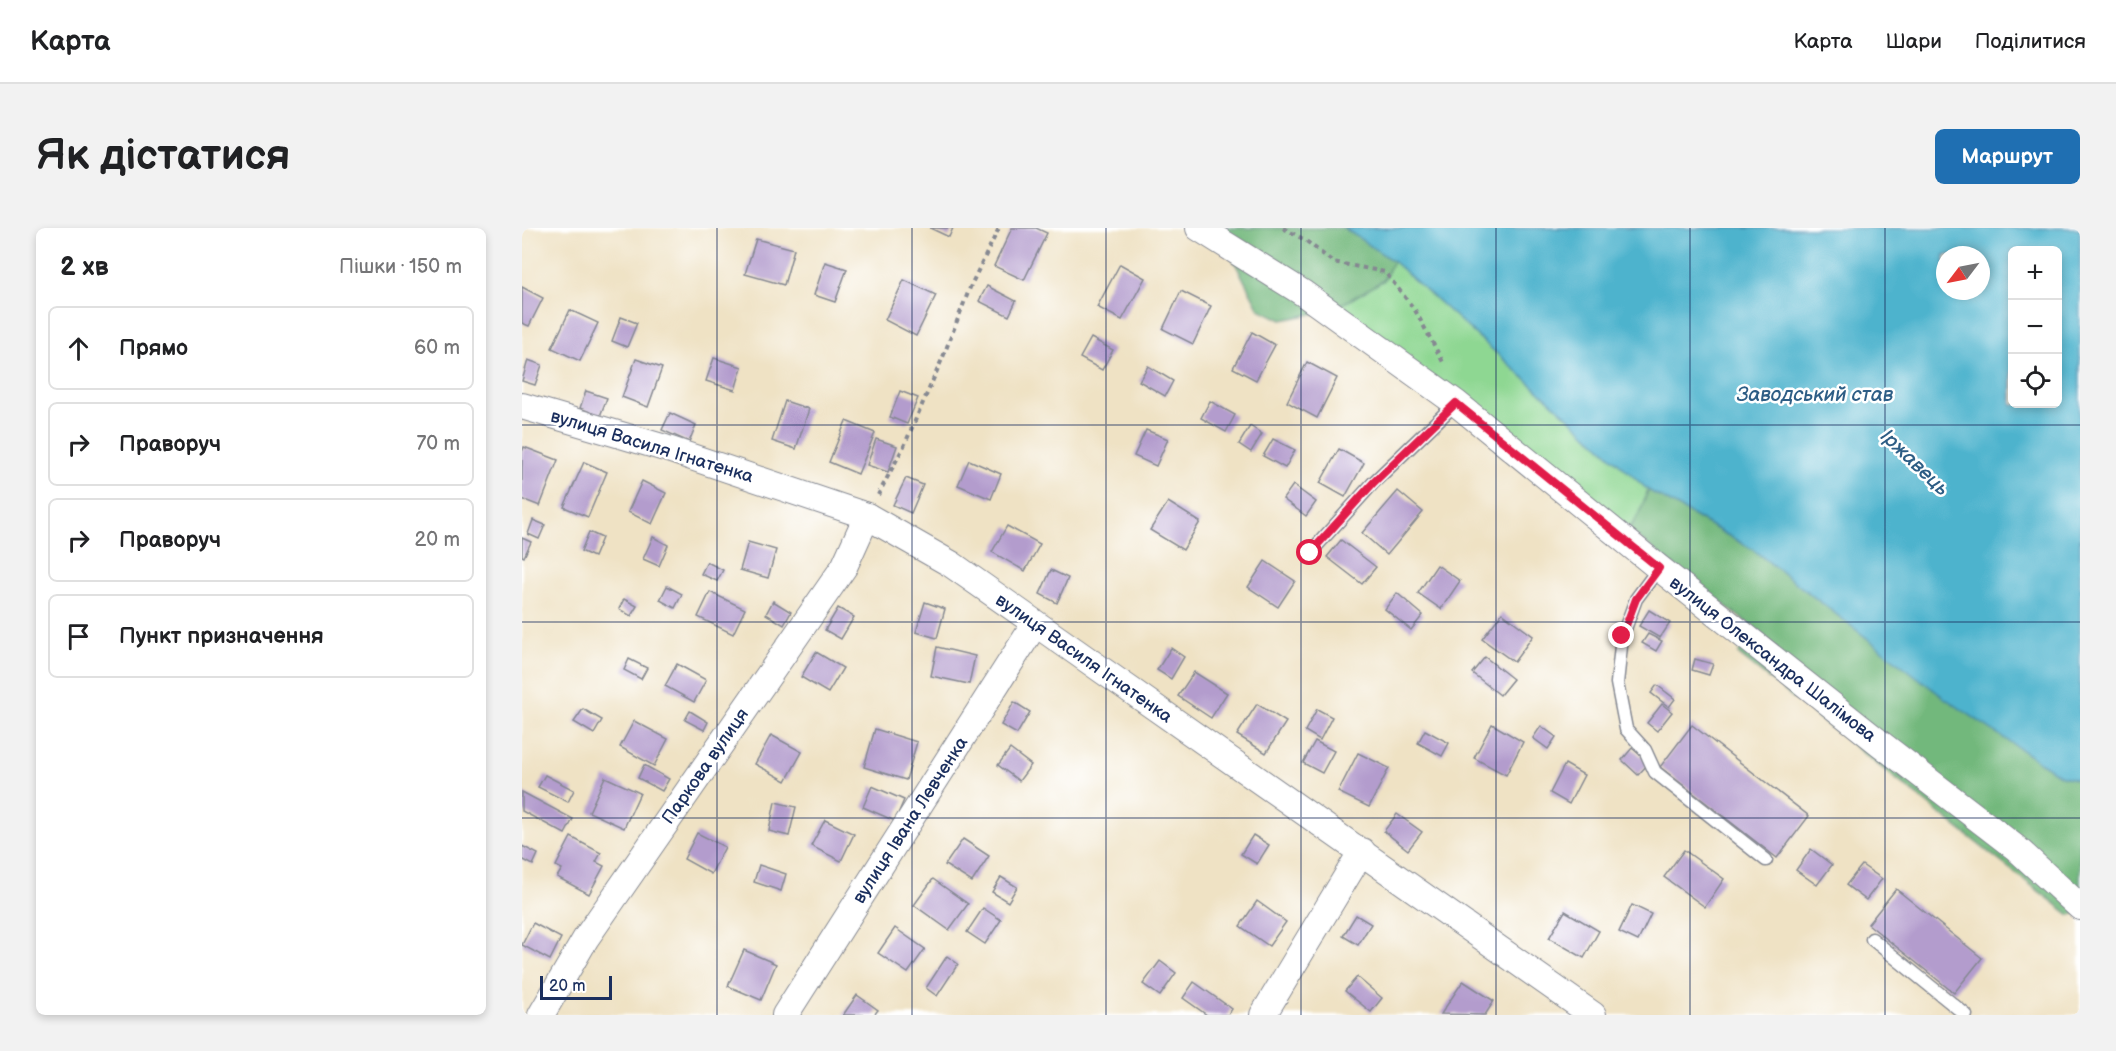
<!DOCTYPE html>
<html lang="uk">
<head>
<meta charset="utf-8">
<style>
	:root { --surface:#fff; --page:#f2f2f2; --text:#202124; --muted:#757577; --line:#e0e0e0; --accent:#1f6fb2 }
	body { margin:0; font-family:"Balsamiq Sans",sans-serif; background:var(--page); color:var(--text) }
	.controls { position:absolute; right:18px; top:18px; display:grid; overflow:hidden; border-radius:9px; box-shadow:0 3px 9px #0003 }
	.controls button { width:54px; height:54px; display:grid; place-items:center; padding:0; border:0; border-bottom:2px solid var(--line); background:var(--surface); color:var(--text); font:30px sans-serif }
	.compass { position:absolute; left:1414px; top:18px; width:54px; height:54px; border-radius:50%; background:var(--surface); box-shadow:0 3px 9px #0003; rotate:238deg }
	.scale { position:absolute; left:18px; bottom:15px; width:72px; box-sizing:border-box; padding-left:6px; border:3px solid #1b2f5e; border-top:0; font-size:16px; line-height:21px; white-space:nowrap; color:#1b2f5e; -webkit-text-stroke:4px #fff; paint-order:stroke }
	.stop { position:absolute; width:18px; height:18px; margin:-14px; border:4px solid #e11d48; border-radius:50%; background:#fff }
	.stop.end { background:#e11d48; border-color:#fff; box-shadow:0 2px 6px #0008 }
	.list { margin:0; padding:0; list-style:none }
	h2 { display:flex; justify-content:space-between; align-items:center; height:78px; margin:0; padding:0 24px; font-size:26px }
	h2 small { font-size:20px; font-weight:400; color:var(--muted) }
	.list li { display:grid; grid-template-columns:39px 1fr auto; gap:18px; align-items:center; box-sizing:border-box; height:84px; margin:0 12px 12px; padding:0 12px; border:2px solid var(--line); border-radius:9px }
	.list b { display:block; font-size:22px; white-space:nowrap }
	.list em { font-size:20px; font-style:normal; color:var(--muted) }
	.icon { flex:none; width:33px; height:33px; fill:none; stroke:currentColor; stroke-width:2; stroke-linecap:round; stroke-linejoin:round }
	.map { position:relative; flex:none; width:1558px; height:787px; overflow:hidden; border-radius:9px }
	header { display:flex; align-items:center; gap:36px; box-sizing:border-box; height:84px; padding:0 30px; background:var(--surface); border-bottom:2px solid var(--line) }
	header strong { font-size:28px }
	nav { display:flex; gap:33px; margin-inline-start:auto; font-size:21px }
	.intro { display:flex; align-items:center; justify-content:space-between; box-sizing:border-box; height:144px; padding:0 36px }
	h1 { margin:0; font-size:42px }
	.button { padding:15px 27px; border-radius:9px; background:var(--accent); color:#fff; font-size:21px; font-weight:700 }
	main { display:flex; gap:36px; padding:0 36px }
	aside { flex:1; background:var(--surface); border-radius:9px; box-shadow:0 3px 9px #0003 }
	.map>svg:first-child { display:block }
</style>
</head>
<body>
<header>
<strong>Карта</strong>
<nav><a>Карта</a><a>Шари</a><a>Поділитися</a></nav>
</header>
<div class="intro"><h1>Як дістатися</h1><a class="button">Маршрут</a></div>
<main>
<aside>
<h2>2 хв<small>Пішки · 150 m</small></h2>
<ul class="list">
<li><svg class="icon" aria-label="ahead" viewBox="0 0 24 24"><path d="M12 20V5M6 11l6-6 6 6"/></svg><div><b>Прямо</b></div><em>60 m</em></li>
<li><svg class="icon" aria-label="right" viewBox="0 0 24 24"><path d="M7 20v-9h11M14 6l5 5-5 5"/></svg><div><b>Праворуч</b></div><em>70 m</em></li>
<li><svg class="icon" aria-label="right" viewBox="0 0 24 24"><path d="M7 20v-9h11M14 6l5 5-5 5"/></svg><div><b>Праворуч</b></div><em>20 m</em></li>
<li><svg class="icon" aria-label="arrive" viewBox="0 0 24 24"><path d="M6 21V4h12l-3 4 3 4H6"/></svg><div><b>Пункт призначення</b></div></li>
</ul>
</aside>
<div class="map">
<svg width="1558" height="787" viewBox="0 0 1558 787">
	<rect width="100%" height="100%" fill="#fff"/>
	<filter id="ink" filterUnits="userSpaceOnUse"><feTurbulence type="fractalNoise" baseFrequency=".0167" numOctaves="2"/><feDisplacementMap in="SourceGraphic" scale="12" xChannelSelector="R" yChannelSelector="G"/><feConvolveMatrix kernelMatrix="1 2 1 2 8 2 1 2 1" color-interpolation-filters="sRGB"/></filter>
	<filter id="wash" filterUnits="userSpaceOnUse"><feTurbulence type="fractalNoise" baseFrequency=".008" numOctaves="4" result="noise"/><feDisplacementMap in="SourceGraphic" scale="24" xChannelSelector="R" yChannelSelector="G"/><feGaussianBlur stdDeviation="1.35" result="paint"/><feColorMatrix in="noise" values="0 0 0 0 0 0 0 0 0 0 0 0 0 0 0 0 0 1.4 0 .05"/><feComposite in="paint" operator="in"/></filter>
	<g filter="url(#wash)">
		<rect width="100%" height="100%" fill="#efe2c4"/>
		<!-- green -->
		<path fill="#8ed792" stroke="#548378" stroke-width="1.5" d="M 871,33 L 1054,196 L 1126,262 L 1118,284 L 1107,302 L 809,80 L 862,52 Z"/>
		<!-- forest -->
		<g fill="#72b87c" stroke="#46746d" stroke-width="1.5">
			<path d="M 695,0 L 822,0 L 871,33 L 862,52 L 826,73 L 800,84 L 760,92 L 737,81 Z"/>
			<path d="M 1126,262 L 1230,321 L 1422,469 L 1537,547 L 1558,552 L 1558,685 L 1548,687 L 1470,627 L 1216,426 L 1230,399 L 1107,302 L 1118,284 Z"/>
		</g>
		<!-- water -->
		<path fill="#4eb3cd" stroke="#347196" stroke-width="1.5" fill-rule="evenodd" d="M 822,0 L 1558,0 L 1558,552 L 1537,547 L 1421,469 L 1230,321 L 1126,262 L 1054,196 L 871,33 ZM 1490,22 L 1536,22 L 1536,176 L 1490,176 ZM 1423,27 L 1459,27 L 1459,63 L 1423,63 Z"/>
		<g id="blocks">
			<!-- building -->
			<g fill="#b39ccd">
				<path d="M 408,0 L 431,0 L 427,9 Z"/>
				<path d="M 490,0 L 514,0 L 525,5 L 502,52 L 472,38 Z"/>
				<path d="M 234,11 L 272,21 L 262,57 L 223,46 Z"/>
				<path d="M 303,34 L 325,41 L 313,74 L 292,67 Z"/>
				<path d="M 598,36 L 623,50 L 600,92 L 575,79 Z"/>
				<path d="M 382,52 L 414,67 L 394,108 L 363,92 Z"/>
				<path d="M 465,58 L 494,73 L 487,88 L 457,73 Z"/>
				<path d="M 0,59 L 21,70 L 7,98 L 0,95 Z"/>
				<path d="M 659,63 L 689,78 L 671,116 L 641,101 Z"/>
				<path d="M 48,82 L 76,95 L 58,133 L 30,120 Z"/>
				<path d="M 99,89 L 115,95 L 105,119 L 90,113 Z"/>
				<path d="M 730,104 L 753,117 L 734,152 L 711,140 Z"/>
				<path d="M 569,110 L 591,122 L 580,142 L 558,130 Z"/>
				<path d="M 192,130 L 220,139 L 213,162 L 184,153 Z"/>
				<path d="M 114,131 L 140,140 L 126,179 L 100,169 Z"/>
				<path d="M 6,132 L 20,137 L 13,157 L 0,153 Z"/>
				<path d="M 785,134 L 815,150 L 795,190 L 765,174 Z"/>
				<path d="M 626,138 L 651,153 L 643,168 L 617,153 Z"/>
				<path d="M 64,163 L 85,170 L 78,188 L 58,180 Z"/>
				<path d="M 378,163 L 396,170 L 385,196 L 368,189 Z"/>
				<path d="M 263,173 L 287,181 L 274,221 L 250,213 Z"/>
				<path d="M 688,173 L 713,187 L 704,204 L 679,190 Z"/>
				<path d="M 148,185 L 174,197 L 167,214 L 140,202 Z"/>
				<path d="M 324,193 L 353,205 L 336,246 L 307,234 Z"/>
				<path d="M 728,198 L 740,206 L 729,224 L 717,216 Z"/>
				<path d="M 624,202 L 646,211 L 634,238 L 612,228 Z"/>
				<path d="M 354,211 L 375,218 L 366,244 L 345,237 Z"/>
				<path d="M 751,211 L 773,222 L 763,240 L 741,228 Z"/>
				<path d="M 2,219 L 36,232 L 18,278 L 0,271 L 0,224 Z"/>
				<path d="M 817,221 L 842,235 L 823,269 L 798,255 Z"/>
				<path d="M 447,232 L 479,246 L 469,271 L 436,257 Z"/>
				<path d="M 62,234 L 85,244 L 66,289 L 42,279 Z"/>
				<path d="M 384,250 L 401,257 L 389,285 L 371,277 Z"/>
				<path d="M 120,253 L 144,265 L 130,296 L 106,284 Z"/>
				<path d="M 771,257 L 794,274 L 784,288 L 761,271 Z"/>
				<path d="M 876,263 L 901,284 L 865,327 L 840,305 Z"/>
				<path d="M 646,274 L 678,294 L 661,322 L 628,302 Z"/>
				<path d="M 11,292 L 23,297 L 17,311 L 6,306 Z"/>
				<path d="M 485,298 L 518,316 L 503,343 L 470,324 Z"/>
				<path d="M 67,304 L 80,310 L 72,329 L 59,323 Z"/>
				<path d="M 131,309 L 146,317 L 137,338 L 121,331 Z"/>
				<path d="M 0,310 L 9,314 L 2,329 L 0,328 Z"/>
				<path d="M 819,312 L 854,339 L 840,356 L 805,329 Z"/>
				<path d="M 226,314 L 254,322 L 246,350 L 218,342 Z"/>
				<path d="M 743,333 L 773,353 L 756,379 L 726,359 Z"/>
				<path d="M 185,334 L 201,342 L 195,353 L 179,346 Z"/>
				<path d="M 915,337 L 938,353 L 919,381 L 896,365 Z"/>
				<path d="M 529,342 L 546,350 L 535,375 L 518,366 Z"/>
				<path d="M 145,358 L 160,366 L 153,380 L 138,372 Z"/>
				<path d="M 188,364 L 223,381 L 211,406 L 176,389 Z"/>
				<path d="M 875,365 L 901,387 L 889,402 L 863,381 Z"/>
				<path d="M 102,371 L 115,378 L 109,388 L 97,381 Z"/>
				<path d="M 251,373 L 269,384 L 262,397 L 244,386 Z"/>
				<path d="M 403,374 L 423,381 L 415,410 L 394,404 Z"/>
				<path d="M 316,380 L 332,389 L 319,411 L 303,402 Z"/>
				<path d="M 1127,382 L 1148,395 L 1138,410 L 1117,398 Z"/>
				<path d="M 980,385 L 1011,408 L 992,434 L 960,411 Z"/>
				<path d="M 1126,406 L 1140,413 L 1134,423 L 1120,415 Z"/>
				<path d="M 415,419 L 453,428 L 447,456 L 409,448 Z"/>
				<path d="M 649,420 L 662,429 L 649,451 L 635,442 Z"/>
				<path d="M 294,424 L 321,440 L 306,465 L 279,449 Z"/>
				<path d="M 963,429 L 991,451 L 978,467 L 950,445 Z"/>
				<path d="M 107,431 L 125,440 L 119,451 L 102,442 Z"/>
				<path d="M 1173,431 L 1191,436 L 1187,447 L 1170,442 Z"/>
				<path d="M 155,436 L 184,452 L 172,474 L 143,458 Z"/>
				<path d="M 672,444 L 705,465 L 689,490 L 656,468 Z"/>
				<path d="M 1135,457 L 1153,471 L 1147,479 L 1129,465 Z"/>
				<path d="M 492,474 L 508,484 L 495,506 L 479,497 Z"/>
				<path d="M 735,476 L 764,494 L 744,525 L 715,507 Z"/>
				<path d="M 1140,476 L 1150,484 L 1135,503 L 1125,495 Z"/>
				<path d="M 61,481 L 80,492 L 72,506 L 52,494 Z"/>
				<path d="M 795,481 L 810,489 L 798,512 L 783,503 Z"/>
				<path d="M 168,483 L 186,494 L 182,502 L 163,492 Z"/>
				<path d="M 112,493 L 146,511 L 132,538 L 98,519 Z"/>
				<path d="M 970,496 L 1001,514 L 984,547 L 952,530 Z"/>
				<path d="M 1170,497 L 1287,588 L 1255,630 L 1138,539 Z"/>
				<path d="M 1019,498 L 1034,509 L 1026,521 L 1011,510 Z"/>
				<path d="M 353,501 L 395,514 L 384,552 L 342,539 Z"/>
				<path d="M 903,502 L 927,515 L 920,528 L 896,515 Z"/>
				<path d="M 249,507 L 280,524 L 264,553 L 233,536 Z"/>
				<path d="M 793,513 L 812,523 L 800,545 L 781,535 Z"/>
				<path d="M 1110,520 L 1127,535 L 1116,547 L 1100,532 Z"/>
				<path d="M 488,521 L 509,537 L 497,553 L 476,537 Z"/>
				<path d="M 836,525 L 867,540 L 847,579 L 816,564 Z"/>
				<path d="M 1043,536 L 1062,547 L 1047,576 L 1028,565 Z"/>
				<path d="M 122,537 L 147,551 L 140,563 L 116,550 Z"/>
				<path d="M 23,547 L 52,562 L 46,574 L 16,559 Z"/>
				<path d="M 83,549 L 118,565 L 102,600 L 67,584 Z"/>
				<path d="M 350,558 L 382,572 L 373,593 L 341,579 Z"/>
				<path d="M 0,564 L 51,591 L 43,606 L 0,583 Z"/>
				<path d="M 253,574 L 274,579 L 267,608 L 247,603 Z"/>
				<path d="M 875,586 L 900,604 L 886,622 L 862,603 Z"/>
				<path d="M 303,592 L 332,606 L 319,633 L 289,618 Z"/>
				<path d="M 175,605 L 203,619 L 189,646 L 162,631 Z"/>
				<path d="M 731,607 L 747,617 L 735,636 L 719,626 Z"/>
				<path d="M 49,609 L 79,625 L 74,634 L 82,638 L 67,666 L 35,649 L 40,641 L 34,638 Z"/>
				<path d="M 441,611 L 467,628 L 450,654 L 423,637 Z"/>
				<path d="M 0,618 L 16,626 L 11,637 L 0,631 Z"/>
				<path d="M 1289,621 L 1310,637 L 1295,657 L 1274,642 Z"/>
				<path d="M 1162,622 L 1202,651 L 1183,679 L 1142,649 Z"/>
				<path d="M 237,637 L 264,646 L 259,663 L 232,654 Z"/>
				<path d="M 1340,637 L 1360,651 L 1344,672 L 1324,657 Z"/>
				<path d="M 479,649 L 495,659 L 486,674 L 470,664 Z"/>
				<path d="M 411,651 L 446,676 L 427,702 L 392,677 Z"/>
				<path d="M 1374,661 L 1460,730 L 1432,765 L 1346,696 Z"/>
				<path d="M 735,673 L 764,694 L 747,718 L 718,698 Z"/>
				<path d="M 1110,677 L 1129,686 L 1116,713 L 1097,704 Z"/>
				<path d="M 461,680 L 479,692 L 463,716 L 445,704 Z"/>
				<path d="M 1043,683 L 1077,703 L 1062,730 L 1027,710 Z"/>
				<path d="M 834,687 L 849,696 L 836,717 L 821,708 Z"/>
				<path d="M 11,695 L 39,710 L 28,732 L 0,717 Z"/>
				<path d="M 373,700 L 403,721 L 386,745 L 356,725 Z"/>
				<path d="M 222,722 L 254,736 L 239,772 L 206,758 Z"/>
				<path d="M 425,728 L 436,736 L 415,768 L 404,760 Z"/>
				<path d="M 638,733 L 654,745 L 638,768 L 621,756 Z"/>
				<path d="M 835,749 L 860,770 L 849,784 L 823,763 Z"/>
				<path d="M 941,753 L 972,773 L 963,787 L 919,786 Z"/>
				<path d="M 672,754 L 710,781 L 706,787 L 685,787 L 661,770 Z"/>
				<path d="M 335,767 L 356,782 L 352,787 L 321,787 Z"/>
			</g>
		</g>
	</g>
	<g filter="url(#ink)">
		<use href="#blocks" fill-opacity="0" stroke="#858891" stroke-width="1.5"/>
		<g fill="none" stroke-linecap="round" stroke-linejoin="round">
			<defs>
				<g id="lane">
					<path d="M 788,325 L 852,254 L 934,175"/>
					<path d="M 1137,340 L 1114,371 L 1100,409 L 1095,455 L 1104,501 L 1123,522 L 1133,544 L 1244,632"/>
					<path d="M 1350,711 L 1444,787"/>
				</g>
				<g id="street">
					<path d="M 677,0 L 781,65 L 934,175 L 1137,340 L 1359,516 L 1494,620 L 1558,679"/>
					<path d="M 0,178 L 143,220 L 345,288 L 429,336 L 1071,787"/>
					<path d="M 19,787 L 64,710 L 322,339 L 345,288"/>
					<path d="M 263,787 L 513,396"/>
					<path d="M 741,787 L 840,623"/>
				</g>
			</defs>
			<!-- lane casing -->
			<use href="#lane" stroke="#858891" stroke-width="15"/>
			<!-- street casing -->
			<use href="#street" stroke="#858891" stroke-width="28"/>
			<!-- path -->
			<g stroke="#858891" stroke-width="4" stroke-dasharray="4.5 4.5" stroke-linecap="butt">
				<path d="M 761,0 L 783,12 L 811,34 L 863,44 L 893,82 L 921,134"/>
				<path d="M 356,267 L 382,218 L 421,129 L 449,57 L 477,0"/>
			</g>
			<!-- lane -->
			<use href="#lane" stroke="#fff" stroke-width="12"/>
			<!-- street -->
			<use href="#street" stroke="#fff" stroke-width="26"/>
		</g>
	</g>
	<g fill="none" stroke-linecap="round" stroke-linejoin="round" filter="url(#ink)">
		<!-- route -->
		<path stroke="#e11d48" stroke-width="8" d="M 788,325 L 852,254 L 934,175 L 1137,340 L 1114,371 L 1100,408"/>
	</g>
	<!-- grid -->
	<path fill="none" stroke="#1b2f5e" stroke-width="1.5" stroke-opacity="0.55" d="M 195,0 L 195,787M 390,0 L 390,787M 584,0 L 584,787M 779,0 L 779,787M 974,0 L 974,787M 1168,0 L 1168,787M 1363,0 L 1363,787M 0,197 L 1558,197M 0,394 L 1558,394M 0,590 L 1558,590"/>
	<g text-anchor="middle" stroke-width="5" stroke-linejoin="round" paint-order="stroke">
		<!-- street labels -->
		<g font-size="18" fill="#1b2f5e" stroke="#fff">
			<text transform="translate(130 218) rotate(17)" y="6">вулиця Василя Ігнатенка</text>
			<text transform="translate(562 430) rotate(35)" y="6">вулиця Василя Ігнатенка</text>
			<text transform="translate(1251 431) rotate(38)" y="6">вулиця Олександра Шалімова</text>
			<text transform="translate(183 538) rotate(-55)" y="6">Паркова вулиця</text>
			<text transform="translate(388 592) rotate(-57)" y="6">вулиця Івана Левченка</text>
		</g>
		<!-- water labels -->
		<g font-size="20" font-style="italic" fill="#2d5d85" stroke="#fff">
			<text x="1293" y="173">Заводський став</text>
			<text transform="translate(1393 234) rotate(44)" y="7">Іржавець</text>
		</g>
	</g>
</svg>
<div class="controls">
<button>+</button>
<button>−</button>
<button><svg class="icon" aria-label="locate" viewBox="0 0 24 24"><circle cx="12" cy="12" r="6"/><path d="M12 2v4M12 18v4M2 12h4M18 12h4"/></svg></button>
</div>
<svg class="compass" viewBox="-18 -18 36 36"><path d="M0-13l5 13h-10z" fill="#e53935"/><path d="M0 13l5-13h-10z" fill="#757577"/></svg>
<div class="scale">20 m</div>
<div class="stop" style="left:788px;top:325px"></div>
<div class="stop end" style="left:1100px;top:408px"></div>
</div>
</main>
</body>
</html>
